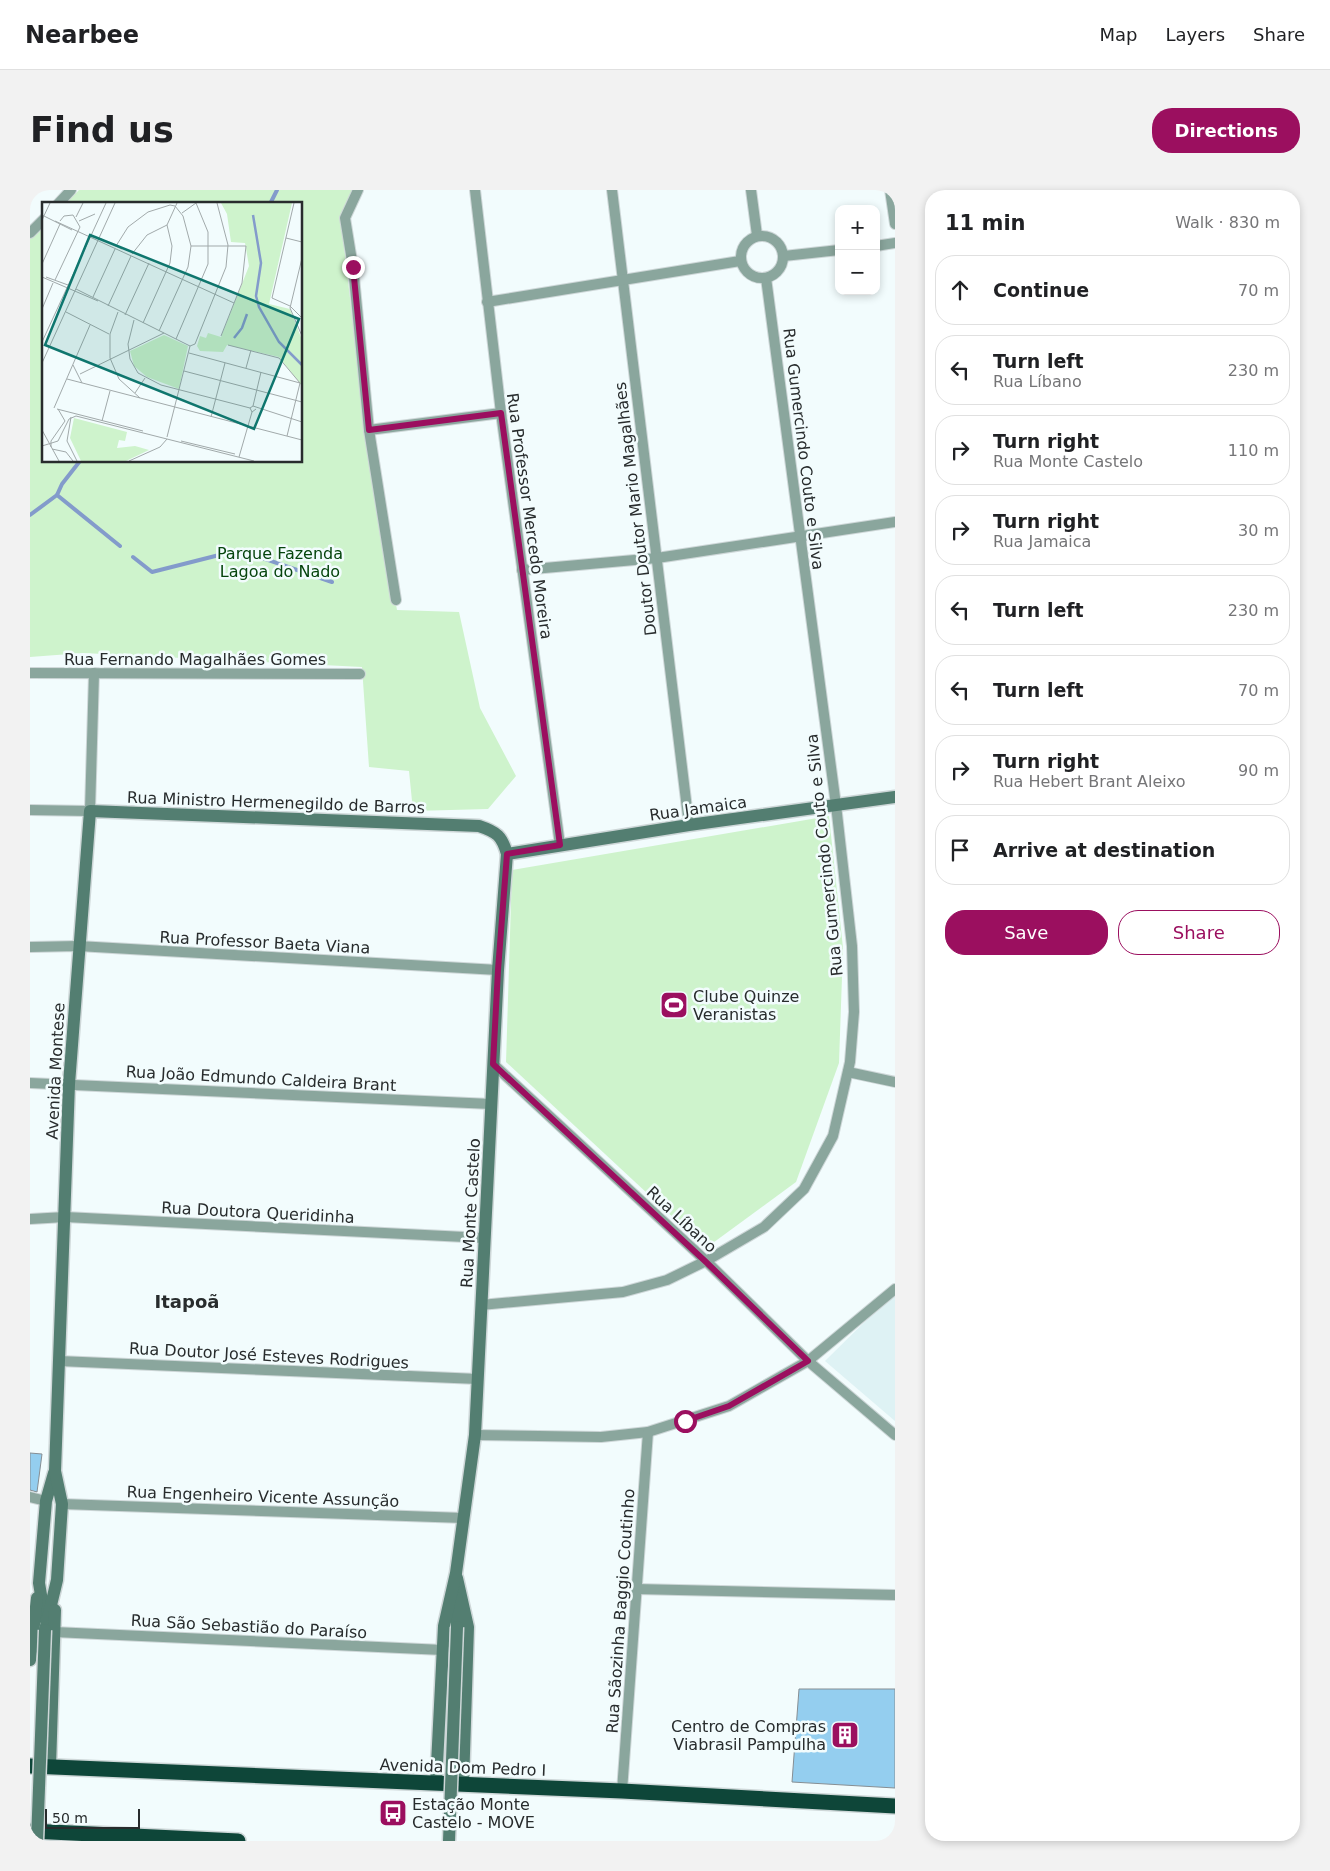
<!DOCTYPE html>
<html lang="en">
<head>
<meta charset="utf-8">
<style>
	:root { --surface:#fff; --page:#f2f2f2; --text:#202124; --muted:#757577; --line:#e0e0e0; --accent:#9b0f5f }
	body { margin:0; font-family:"DejaVu Sans",sans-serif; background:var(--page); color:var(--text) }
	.controls { position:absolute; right:15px; top:15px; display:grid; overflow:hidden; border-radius:10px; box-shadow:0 2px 8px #0003 }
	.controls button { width:45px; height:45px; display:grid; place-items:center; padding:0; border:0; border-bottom:1px solid var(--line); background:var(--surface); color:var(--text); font:25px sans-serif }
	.scale { position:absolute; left:15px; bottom:12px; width:95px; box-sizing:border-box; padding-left:5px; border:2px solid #282c2d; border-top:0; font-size:14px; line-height:18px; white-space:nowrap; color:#282c2d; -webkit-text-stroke:4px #f2fcfd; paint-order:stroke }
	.stop { position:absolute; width:15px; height:15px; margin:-11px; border:4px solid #9b0f5f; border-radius:50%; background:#fff }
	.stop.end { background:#9b0f5f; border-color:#fff; box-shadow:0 1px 5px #0008 }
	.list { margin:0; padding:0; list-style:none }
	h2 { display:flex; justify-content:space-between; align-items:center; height:65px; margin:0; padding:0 20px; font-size:21px }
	h2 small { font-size:16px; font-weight:400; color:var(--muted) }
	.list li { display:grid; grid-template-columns:32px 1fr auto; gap:15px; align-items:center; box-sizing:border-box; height:70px; margin:0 10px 10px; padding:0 10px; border:1px solid var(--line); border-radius:20px }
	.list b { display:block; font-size:19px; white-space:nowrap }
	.list p { margin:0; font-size:16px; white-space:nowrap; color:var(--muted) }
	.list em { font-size:16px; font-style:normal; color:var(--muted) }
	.actions { display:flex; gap:10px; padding:15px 20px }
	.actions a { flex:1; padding:11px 0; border:1px solid var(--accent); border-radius:20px; text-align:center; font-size:18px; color:var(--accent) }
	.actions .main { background:var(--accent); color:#fff }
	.icon { flex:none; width:28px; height:28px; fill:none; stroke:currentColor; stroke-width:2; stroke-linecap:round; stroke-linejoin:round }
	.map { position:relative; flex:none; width:865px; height:1651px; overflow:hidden; border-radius:20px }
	header { display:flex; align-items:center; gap:30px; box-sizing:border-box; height:70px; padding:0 25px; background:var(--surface); border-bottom:1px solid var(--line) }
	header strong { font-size:24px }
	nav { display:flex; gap:28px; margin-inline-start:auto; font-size:18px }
	.intro { display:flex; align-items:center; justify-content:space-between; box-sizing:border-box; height:120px; padding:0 30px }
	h1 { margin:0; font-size:35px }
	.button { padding:12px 22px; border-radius:20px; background:var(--accent); color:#fff; font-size:18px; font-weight:700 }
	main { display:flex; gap:30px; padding:0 30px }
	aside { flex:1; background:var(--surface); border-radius:20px; box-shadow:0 2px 8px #0003 }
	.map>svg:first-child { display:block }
</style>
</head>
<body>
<header>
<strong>Nearbee</strong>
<nav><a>Map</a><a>Layers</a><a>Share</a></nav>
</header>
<div class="intro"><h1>Find us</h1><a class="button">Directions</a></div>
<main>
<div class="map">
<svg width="865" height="1651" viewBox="0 0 865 1651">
	<rect width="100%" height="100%" fill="#f2fcfd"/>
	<!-- built -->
	<path fill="#def2f4" d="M 865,1102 L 865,1231 L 795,1171 Z"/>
	<!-- green -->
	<g fill="#cef3cc">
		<path d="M 49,0 L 322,0 L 311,29 L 335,240 L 367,420 L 429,422 L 450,518 L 486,586 L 458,619 L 383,621 L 379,581 L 339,577 L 332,477 L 53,463 L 0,467 L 0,47 L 14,34 L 14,271 L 271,271 L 271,14 L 35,14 Z"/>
		<path d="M 799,626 L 813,758 L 809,873 L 766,992 L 676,1058 L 476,872 L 482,680 Z"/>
	</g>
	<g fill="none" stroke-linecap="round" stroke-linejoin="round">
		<!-- stream -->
		<g stroke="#839bcb" stroke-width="4">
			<path d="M 240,14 L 247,0"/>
			<path d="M 27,305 L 90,356"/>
			<path d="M 0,325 L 27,305 L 32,294 L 50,271"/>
			<path d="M 103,367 L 122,382 L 209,360 L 302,392"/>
		</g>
	</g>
	<!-- building -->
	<g fill="#94ceef" stroke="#868e93">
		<path d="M 0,1263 L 12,1264 L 7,1302 L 0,1300 Z"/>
		<path d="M 769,1499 L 865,1499 L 865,1598 L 762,1592 Z"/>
	</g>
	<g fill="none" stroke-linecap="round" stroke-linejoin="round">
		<defs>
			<g id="street">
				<path d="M 328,0 L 315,28 L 323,77 L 339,240 L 366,410"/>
				<path d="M 445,0 L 471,223 L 530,655"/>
				<path d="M 582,0 L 659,635"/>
				<path d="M 721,0 L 727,45"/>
				<path d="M 860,0 L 865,34"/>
				<path d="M 28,14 L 41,0"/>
				<path d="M 0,43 L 14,29"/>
				<circle cx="732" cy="67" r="21"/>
				<path d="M 846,56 L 865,53"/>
				<path d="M 754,66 L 809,60"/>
				<path d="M 457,112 L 710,71"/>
				<path d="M 339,240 L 471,223"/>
				<path d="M 492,380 L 627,368 L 865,332"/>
				<path d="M 0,483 L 330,484"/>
				<path d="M 0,620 L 60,621 L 64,483"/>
				<path d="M 0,757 L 48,756 L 468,780"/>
				<path d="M 463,874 L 676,1071 L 778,1171 L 865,1245"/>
				<path d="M 818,882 L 865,892"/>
				<path d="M 0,893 L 461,914"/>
				<path d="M 0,1029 L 35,1027 L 455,1048"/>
				<path d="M 451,1115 L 593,1102 L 637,1090 L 676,1071 L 734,1037 L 774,999 L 803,946 L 820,872 L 824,822 L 822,756 L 806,615 L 736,88"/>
				<path d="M 29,1171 L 448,1189"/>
				<path d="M 445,1245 L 571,1247 L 618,1242 L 699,1216 L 778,1171 L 865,1099"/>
				<path d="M 0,1307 L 16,1311"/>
				<path d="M 32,1314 L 434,1328"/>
				<path d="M 606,1399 L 865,1405"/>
				<path d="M 24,1442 L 413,1460"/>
				<path d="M 592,1601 L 618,1242"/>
			</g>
			<g id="secondary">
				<path d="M 477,664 L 659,635 L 865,607"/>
				<path d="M 427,1388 L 438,1437 L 433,1595"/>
				<path d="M 427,1408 L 427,1437"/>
				<path d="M 15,1429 L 9,1393 L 16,1311 L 24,1283"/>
				<path d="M 15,1440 L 27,1390 L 32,1314 L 25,1281 L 39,894 L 60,621 L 449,636 C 467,642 472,646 477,664 L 468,780 L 445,1245 L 426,1383 L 414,1436 L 406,1594"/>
				<path d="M 0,1470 L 7,1408"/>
				<path d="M 20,1577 L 25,1420"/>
			</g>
			<g id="highway">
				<path d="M 0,1576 L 592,1601 L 865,1616"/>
				<path d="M 0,1641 L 208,1651"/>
			</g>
		</defs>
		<!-- street casing -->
		<use href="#street" stroke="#ced7d8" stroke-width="12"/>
		<!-- secondary casing -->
		<use href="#secondary" stroke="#ced7d8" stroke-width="15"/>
		<!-- highway casing -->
		<use href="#highway" stroke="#ced7d8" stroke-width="18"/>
		<!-- street -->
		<use href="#street" stroke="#8aa69d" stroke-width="10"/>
		<!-- secondary -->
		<use href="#secondary" stroke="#537e71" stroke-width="12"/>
		<!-- highway -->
		<use href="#highway" stroke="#0e4639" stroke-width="15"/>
		<defs>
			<g id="secondary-bridge">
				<path d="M 7,1651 L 15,1440"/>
				<path d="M 419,1651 L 427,1437"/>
			</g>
		</defs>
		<!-- secondary-bridge casing -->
		<use href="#secondary-bridge" stroke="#ced7d8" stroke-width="15" stroke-linecap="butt"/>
		<!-- secondary-bridge -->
		<use href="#secondary-bridge" stroke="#537e71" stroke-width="12"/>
	</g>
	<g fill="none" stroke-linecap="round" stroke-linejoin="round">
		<!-- route -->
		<path stroke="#9b0f5f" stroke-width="6" d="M 323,77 L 339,240 L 471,223 L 530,655 L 477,664 L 468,780 L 463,874 L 676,1072 L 778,1171 L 699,1216 L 655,1231"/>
	</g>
	<!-- icons -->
	<defs>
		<symbol id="stadium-square" viewBox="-11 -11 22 22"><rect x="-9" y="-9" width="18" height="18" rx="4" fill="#9b0f5f" stroke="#f2fcfd"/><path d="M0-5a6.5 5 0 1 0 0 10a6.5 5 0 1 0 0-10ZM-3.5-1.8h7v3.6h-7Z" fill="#fff"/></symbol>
		<symbol id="building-square" viewBox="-11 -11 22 22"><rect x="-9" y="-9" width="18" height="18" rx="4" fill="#9b0f5f" stroke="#f2fcfd"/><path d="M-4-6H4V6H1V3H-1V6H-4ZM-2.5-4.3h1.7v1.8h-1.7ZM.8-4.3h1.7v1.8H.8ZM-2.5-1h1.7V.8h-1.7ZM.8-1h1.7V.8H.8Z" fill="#fff"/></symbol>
		<symbol id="bus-square" viewBox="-11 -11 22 22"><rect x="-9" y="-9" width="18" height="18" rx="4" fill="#9b0f5f" stroke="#f2fcfd"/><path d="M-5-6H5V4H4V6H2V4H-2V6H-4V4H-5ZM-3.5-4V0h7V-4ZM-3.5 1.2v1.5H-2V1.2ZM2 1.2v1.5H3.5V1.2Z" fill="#fff"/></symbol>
	</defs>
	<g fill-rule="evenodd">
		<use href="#stadium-square" x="628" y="799" width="32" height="32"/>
		<use href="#building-square" x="799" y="1529" width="32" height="32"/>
		<use href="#bus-square" x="347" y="1607" width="32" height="32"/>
	</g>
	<g text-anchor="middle" stroke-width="5" stroke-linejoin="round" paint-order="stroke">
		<!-- street labels -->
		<g font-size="16" fill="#282c2d" stroke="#f2fcfd">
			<text transform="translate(774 259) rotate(83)" y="6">Rua Gumercindo Couto e Silva</text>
			<text transform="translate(605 319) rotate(-97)" y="6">Doutor Doutor Mario Magalhães</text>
			<text transform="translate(500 326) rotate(82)" y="6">Rua Professor Mercedo Moreira</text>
			<text x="165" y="475">Rua Fernando Magalhães Gomes</text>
			<text transform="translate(246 612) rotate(2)" y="6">Rua Ministro Hermenegildo de Barros</text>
			<text transform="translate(668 618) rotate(-8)" y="6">Rua Jamaica</text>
			<text transform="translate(794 665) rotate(-96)" y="6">Rua Gumercindo Couto e Silva</text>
			<text transform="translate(235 752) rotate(3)" y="6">Rua Professor Baeta Viana</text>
			<text transform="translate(25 881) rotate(-87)" y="6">Avenida Montese</text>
			<text transform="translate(231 888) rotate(3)" y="6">Rua João Edmundo Caldeira Brant</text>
			<text transform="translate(228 1022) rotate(3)" y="6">Rua Doutora Queridinha</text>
			<text transform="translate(440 1023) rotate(-87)" y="6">Rua Monte Castelo</text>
			<text transform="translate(652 1029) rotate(43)" y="6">Rua Líbano</text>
			<text transform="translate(239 1165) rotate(3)" y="6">Rua Doutor José Esteves Rodrigues</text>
			<text transform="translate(233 1306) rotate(2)" y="6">Rua Engenheiro Vicente Assunção</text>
			<text transform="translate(590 1421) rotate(-86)" y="6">Rua Sãozinha Baggio Coutinho</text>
			<text transform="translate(219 1436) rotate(3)" y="6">Rua São Sebastião do Paraíso</text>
			<text transform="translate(433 1577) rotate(2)" y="6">Avenida Dom Pedro I</text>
		</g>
		<!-- park labels -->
		<g font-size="16" fill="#06450d" stroke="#f2fcfd">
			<text x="250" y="369">Parque Fazenda<tspan x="250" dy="18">Lagoa do Nado</tspan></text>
		</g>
		<!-- poi labels -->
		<g font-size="16" fill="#282c2d" stroke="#f2fcfd" text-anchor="start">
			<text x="663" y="812">Clube Quinze<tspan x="663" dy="18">Veranistas</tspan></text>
			<text x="796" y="1542" text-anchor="end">Centro de Compras<tspan x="796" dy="18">Viabrasil Pampulha</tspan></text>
			<text x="382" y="1620">Estação Monte<tspan x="382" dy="18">Castelo - MOVE</tspan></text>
		</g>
		<!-- neighbourhood labels -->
		<g font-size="18" font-weight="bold" fill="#282c2d" stroke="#f2fcfd">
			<text x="157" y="1118">Itapoã</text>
		</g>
	</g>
	<!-- overview -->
	<g transform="translate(12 12)">
		<rect width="260" height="260" fill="#f2fcfd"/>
		<path d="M 179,1 L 250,1 L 227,102 L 248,107 L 260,138 L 260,184 L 237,155 L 185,143 L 181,150 L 158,149 L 155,144 L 158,134 L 164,136 L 166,131 L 179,135 L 207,64 L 203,41 L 189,40 L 185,12 ZM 122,133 L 146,144 L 137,187 L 105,175 L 92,164 L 88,149 ZM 32,216 L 85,230 L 83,239 L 77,238 L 75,246 L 93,244 L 107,248 L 84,259 L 39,259 L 28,236 Z" fill="#cef3cc"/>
		<path fill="none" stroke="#839bcb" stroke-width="2.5" d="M 211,13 L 219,61 L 214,94 L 217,105 L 237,140 L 260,163M 192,136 L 200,126 L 205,112"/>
		<path fill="none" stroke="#a1a9aa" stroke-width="1" d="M 140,11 L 154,1M 0,13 L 30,28M 34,15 L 41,1M 0,18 L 8,1M 13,19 L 192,101M 37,19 L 53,12M 125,23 L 135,1M 57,36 L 80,47M 244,36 L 260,40M 74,44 L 86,25 L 106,10 L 128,3 L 133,4 L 141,14 L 149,44 L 146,65 L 117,129M 149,44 L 204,44 L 200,81 L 179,134M 90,52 L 105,33 L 125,23M 260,56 L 248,106 L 260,134M 0,62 L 18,22M 0,75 L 56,99M 4,75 L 26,83M 13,78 L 38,25 L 31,13 L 22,14 L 18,19M 34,87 L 148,144M 51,95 L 73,47M 66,104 L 89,54M 248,104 L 230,96 L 252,1M 248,104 L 260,116M 0,107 L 11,81M 24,110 L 67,132M 76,110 L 68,132 L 68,156 L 77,177 L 98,196M 83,113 L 107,61M 92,118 L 86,142 L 88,157 L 96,171 L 119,183 L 208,206M 101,121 L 128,61 L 130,44 L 125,23M 134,137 L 166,62 L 166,30 L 154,1M 0,140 L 64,1M 186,143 L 237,156 L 258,181M 148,144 L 153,142 L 184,65 L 186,43 L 175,1M 147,151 L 258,181M 0,161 L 73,1M 31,163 L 40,181M 204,166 L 209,148M 142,169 L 260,200M 38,172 L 122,131M 25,177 L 260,238M 93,191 L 103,176M 211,204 L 219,170M 12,206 L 48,123M 15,207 L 101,229M 214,207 L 210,210 L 208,206 L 211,204 L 260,220M 29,215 L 25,239 L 35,259M 169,215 L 183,161M 60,219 L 68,189M 0,228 L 17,259M 245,234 L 258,181M 125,235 L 148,144M 139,239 L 193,252M 0,244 L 16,239 L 27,217 L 34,214 L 212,259M 9,245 L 9,239 L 23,219 L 16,207M 10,247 L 24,250 L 31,259M 197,255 L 210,210M 87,259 L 118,245 L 125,237"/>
		<path fill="#0f766e" fill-opacity="0.15" stroke="#0f766e" stroke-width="2.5" d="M 48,33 L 257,117 L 212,227 L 3,143 Z"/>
		<rect width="260" height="260" fill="none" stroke="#282c2d" stroke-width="2.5"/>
	</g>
</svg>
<div class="controls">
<button>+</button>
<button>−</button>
</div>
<div class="scale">50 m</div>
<div class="stop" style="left:655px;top:1231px"></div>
<div class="stop end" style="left:323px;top:77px"></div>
</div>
<aside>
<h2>11 min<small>Walk · 830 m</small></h2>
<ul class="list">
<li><svg class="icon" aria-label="ahead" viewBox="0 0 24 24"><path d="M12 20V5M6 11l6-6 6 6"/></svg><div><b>Continue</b></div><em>70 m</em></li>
<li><svg class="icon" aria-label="left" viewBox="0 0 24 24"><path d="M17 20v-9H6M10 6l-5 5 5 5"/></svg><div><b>Turn left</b><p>Rua Líbano</p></div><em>230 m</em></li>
<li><svg class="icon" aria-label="right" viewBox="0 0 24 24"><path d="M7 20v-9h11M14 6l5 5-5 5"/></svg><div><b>Turn right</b><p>Rua Monte Castelo</p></div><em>110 m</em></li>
<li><svg class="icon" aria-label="right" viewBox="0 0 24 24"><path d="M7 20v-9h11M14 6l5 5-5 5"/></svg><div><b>Turn right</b><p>Rua Jamaica</p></div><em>30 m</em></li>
<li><svg class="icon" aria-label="left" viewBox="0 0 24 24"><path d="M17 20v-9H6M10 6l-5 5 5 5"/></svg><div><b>Turn left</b></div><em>230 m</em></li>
<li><svg class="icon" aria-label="left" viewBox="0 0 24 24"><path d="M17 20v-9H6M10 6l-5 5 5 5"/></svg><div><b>Turn left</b></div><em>70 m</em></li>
<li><svg class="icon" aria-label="right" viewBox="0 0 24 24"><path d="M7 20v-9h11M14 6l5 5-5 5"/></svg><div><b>Turn right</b><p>Rua Hebert Brant Aleixo</p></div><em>90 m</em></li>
<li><svg class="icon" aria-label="arrive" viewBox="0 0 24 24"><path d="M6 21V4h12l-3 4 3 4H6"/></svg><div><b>Arrive at destination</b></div></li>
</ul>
<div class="actions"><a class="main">Save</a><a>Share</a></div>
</aside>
</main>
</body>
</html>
